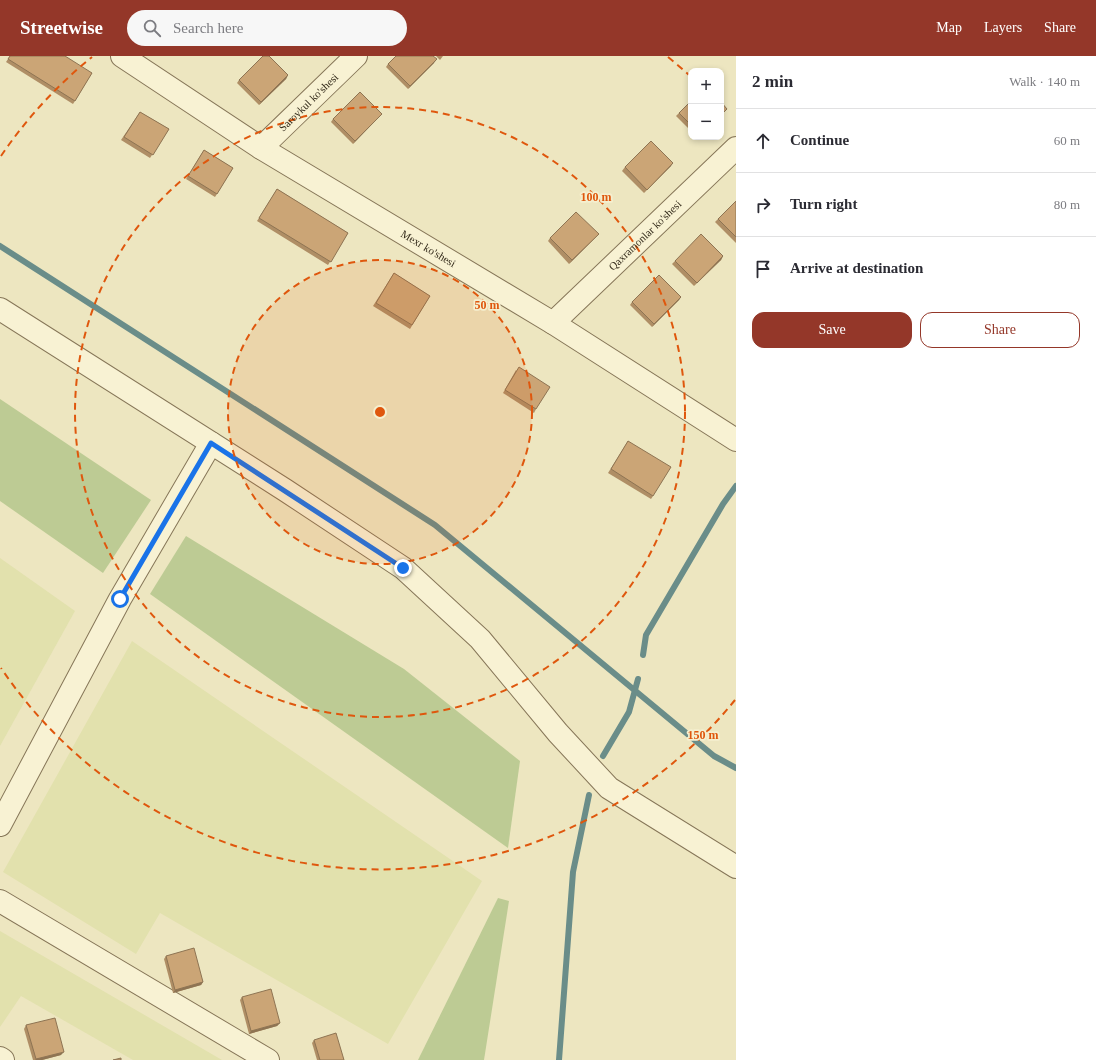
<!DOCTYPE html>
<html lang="en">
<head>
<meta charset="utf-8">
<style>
	:root { --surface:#fff; --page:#f7f7f7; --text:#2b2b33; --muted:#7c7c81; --line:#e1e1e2; --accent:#943729 }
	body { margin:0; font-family:"Times New Roman",serif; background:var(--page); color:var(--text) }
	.controls { position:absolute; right:12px; top:12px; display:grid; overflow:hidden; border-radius:8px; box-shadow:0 2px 6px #0003 }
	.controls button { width:36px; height:36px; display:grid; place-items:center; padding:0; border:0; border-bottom:1px solid var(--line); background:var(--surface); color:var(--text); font:20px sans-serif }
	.stop { position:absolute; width:12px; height:12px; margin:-9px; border:3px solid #1a73e8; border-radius:50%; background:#fff }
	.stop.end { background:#1a73e8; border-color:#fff; box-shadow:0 1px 4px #0008 }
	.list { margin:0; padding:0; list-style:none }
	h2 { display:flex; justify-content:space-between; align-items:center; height:52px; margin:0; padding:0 16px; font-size:17px }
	h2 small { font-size:13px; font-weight:400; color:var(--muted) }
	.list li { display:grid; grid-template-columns:26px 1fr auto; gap:12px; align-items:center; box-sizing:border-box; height:64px; padding:0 16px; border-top:1px solid var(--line) }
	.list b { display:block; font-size:15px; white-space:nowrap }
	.list em { font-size:13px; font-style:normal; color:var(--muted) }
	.actions { display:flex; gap:8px; padding:12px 16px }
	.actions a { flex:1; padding:9px 0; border:1px solid var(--accent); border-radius:12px; text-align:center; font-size:14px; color:var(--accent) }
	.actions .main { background:var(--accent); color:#fff }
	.icon { flex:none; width:22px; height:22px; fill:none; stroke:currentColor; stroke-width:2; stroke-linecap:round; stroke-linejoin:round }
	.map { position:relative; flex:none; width:736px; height:1004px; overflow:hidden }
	header { display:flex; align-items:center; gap:24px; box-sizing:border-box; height:56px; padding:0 20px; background:var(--accent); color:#fff }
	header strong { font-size:19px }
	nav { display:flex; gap:22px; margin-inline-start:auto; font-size:14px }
	.search { width:280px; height:36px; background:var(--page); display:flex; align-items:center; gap:10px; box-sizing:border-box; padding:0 14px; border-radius:22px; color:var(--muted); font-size:15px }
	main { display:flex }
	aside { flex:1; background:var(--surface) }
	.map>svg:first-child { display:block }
</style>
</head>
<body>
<header>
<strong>Streetwise</strong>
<div class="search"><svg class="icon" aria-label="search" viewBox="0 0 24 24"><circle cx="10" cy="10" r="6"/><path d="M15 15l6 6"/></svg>Search here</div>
<nav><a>Map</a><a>Layers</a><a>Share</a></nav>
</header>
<main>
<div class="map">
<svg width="736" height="1004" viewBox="0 0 736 1004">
	<rect width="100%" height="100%" fill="#ede6c0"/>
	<!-- farmland -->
	<g fill="#e2e1ad">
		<path d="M 0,502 L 75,555 L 0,690 Z"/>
		<path d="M 132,585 L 482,825 L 388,988 L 160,857 L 136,898 L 3,816 Z"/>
		<path d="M 0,875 L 222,1004 L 133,1004 L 21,940 L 0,971 Z"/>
	</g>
	<!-- green -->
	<g fill="#bdcb94">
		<path d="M 0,343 L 151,444 L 103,517 L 0,445 Z"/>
		<path d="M 186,480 L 404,613 L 520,705 L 508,792 L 150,538 Z"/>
		<path d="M 498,842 L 509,845 L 484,1004 L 418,1004 Z"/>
	</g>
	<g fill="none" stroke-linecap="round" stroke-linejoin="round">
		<!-- stream -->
		<g stroke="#6a8d89" stroke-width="6">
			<path d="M 0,190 L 435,469 L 714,700 L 736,712"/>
			<path d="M 643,599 L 646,579 L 723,448 L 736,430"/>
			<path d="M 603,700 L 629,656 L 638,623"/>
			<path d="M 559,1004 L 573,816 L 589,739"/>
		</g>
		<defs>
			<g id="minor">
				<path id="s1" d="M 122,0 L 261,92 L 553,267 L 736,384"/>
				<path id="s2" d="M 261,92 L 356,0"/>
				<path d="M 0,253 L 285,434 L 403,512 L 480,583 L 558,677 L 609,732 L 736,811"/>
				<path id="s3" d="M 553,267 L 736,92"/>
				<path d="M 0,769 L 120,543 L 211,387"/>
				<path d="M 0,845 L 268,1004"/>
				<path d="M 0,1002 L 3,1004"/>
			</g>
		</defs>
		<!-- minor casing -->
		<use href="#minor" stroke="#867658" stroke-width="24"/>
		<!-- minor -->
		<use href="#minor" stroke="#f8f2d3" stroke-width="22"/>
	</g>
	<!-- wall -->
	<g fill="#af8e65">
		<path d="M 10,0 L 92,17 L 73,48 L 6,6 Z"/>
		<path d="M 436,0 L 443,0 L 440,4 Z"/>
		<path d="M 434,7 L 408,33 L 386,11 L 388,8 Z"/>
		<path d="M 288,19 L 286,23 L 259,49 L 237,27 L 239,24 Z"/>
		<path d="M 691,45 L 691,75 L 676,60 Z"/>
		<path d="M 140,56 L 169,73 L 150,102 L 121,84 Z"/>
		<path d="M 382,58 L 379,61 L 353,88 L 331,66 L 333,63 Z"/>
		<path d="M 204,94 L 233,112 L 215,141 L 186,123 Z"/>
		<path d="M 671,110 L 644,137 L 622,115 L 625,111 Z"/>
		<path d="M 277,133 L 348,177 L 328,209 L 257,165 Z"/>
		<path d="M 736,145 L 736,187 L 715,166 Z"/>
		<path d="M 599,178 L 569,208 L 548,185 L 550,182 Z"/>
		<path d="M 723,200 L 721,204 L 694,230 L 672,208 L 675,205 Z"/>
		<path d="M 394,217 L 430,240 L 410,273 L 373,250 Z"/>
		<path d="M 681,241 L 679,244 L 652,271 L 630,249 L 632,246 Z"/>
		<path d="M 516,314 L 536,353 L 534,357 L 503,337 Z"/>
		<path d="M 628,385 L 653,440 L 651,443 L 608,417 Z"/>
		<path d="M 166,900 L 203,926 L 201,929 L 173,937 L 164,903 Z"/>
		<path d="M 242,941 L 280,967 L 277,970 L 249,978 L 240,944 Z"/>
		<path d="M 26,969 L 61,999 L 42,1004 L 33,1004 L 24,973 Z"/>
		<path d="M 314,984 L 344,1004 L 317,1004 L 312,987 Z"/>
	</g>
	<!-- shaded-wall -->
	<g fill="#8e7453">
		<path d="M 437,3 L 434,7 L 408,33 L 410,30 Z"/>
		<path d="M 288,19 L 286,23 L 259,49 L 261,46 Z"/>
		<path d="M 382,58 L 379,61 L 353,88 L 355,85 Z"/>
		<path d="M 673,107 L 671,110 L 644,137 L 647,134 Z"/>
		<path d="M 599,178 L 569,208 L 572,204 Z"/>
		<path d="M 723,200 L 721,204 L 694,230 L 697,227 Z"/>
		<path d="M 681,241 L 679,244 L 652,271 L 654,268 Z"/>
		<path d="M 203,926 L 201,929 L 173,937 L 175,934 Z"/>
		<path d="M 280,967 L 277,970 L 249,978 L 251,975 Z"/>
		<path d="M 64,996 L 61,999 L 42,1004 L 35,1004 L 36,1003 Z"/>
	</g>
	<!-- building -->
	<g fill="#cba576" stroke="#8e7453">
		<path d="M 10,0 L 65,0 L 92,17 L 75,45 L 8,3 Z"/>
		<path d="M 263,0 L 269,0 L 288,19 L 261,46 L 239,24 Z"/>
		<path d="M 396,0 L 433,0 L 437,3 L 410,30 L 388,8 Z"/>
		<path d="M 360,36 L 382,58 L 355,85 L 333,63 Z"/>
		<path d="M 691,45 L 691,69 L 679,57 Z"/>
		<path d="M 721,46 L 727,53 L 721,59 Z"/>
		<path d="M 140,56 L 169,73 L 153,99 L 124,81 Z"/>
		<path d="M 651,85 L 673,107 L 647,134 L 625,111 Z"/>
		<path d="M 204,94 L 233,112 L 217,138 L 188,120 Z"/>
		<path d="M 277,133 L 348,177 L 331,206 L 259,162 Z"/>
		<path d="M 736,145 L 736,181 L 718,163 Z"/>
		<path d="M 576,156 L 599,178 L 572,204 L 550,182 Z"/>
		<path d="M 701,178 L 723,200 L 697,227 L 675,205 Z"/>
		<path d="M 394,217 L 430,240 L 412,269 L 376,247 Z"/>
		<path d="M 659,219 L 681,241 L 654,268 L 632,246 Z"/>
		<path d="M 519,311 L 550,331 L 536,353 L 505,334 Z"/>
		<path d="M 628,385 L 671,411 L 653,440 L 611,413 Z"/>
		<path d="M 194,892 L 203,926 L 175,934 L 166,900 Z"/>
		<path d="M 271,933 L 280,967 L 251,975 L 242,941 Z"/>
		<path d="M 55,962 L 64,996 L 36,1003 L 26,969 Z"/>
		<path d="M 336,977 L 344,1004 L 320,1004 L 314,984 Z"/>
		<path d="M 121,1002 L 121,1004 L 113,1004 Z"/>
	</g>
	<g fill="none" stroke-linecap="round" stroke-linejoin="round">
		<!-- route -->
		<path stroke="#1a73e8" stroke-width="5" d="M 120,543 L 211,387 L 403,512"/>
	</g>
	<!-- distance rings -->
	<circle cx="380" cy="356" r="152" fill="#df570d" fill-opacity=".12"/>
	<g fill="none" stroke="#df570d" stroke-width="2" stroke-dasharray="7 5">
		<circle cx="380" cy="356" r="152"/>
		<circle cx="380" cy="356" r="305"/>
		<path d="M735 644A457 457 0 0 1 1 612M1 100A457 457 0 0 1 92 1M668 1A457 457 0 0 1 689 19"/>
	</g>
	<g text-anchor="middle" stroke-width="3.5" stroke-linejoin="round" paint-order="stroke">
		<!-- street labels -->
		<g font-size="11" fill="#352c1c" stroke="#f5efcf">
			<text dy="4" stroke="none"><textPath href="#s2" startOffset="66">Saroykul ko'shesi</textPath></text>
			<text dy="4" stroke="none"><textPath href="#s3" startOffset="127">Qaxramonlar ko'shesi</textPath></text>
			<text dy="4" stroke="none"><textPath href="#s1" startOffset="362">Mexr ko'shesi</textPath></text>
		</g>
	</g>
	<circle cx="380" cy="356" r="6" fill="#df570d" stroke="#f5efcf" stroke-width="2"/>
	<g font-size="12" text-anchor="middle" font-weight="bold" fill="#df570d" stroke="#f5efcf" stroke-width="3.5" stroke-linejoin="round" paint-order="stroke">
		<text x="596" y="145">100 m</text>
		<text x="487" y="253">50 m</text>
		<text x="703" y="683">150 m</text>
	</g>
</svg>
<div class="controls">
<button>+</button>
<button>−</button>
</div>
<div class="stop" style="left:120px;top:543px"></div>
<div class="stop end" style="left:403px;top:512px"></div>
</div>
<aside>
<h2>2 min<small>Walk · 140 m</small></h2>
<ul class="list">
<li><svg class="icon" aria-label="ahead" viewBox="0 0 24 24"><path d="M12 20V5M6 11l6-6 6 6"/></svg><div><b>Continue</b></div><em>60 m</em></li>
<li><svg class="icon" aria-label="right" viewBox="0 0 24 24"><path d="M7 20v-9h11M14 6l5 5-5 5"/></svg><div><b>Turn right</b></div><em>80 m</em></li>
<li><svg class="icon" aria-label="arrive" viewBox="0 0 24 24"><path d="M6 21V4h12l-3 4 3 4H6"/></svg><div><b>Arrive at destination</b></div></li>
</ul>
<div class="actions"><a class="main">Save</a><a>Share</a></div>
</aside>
</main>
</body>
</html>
